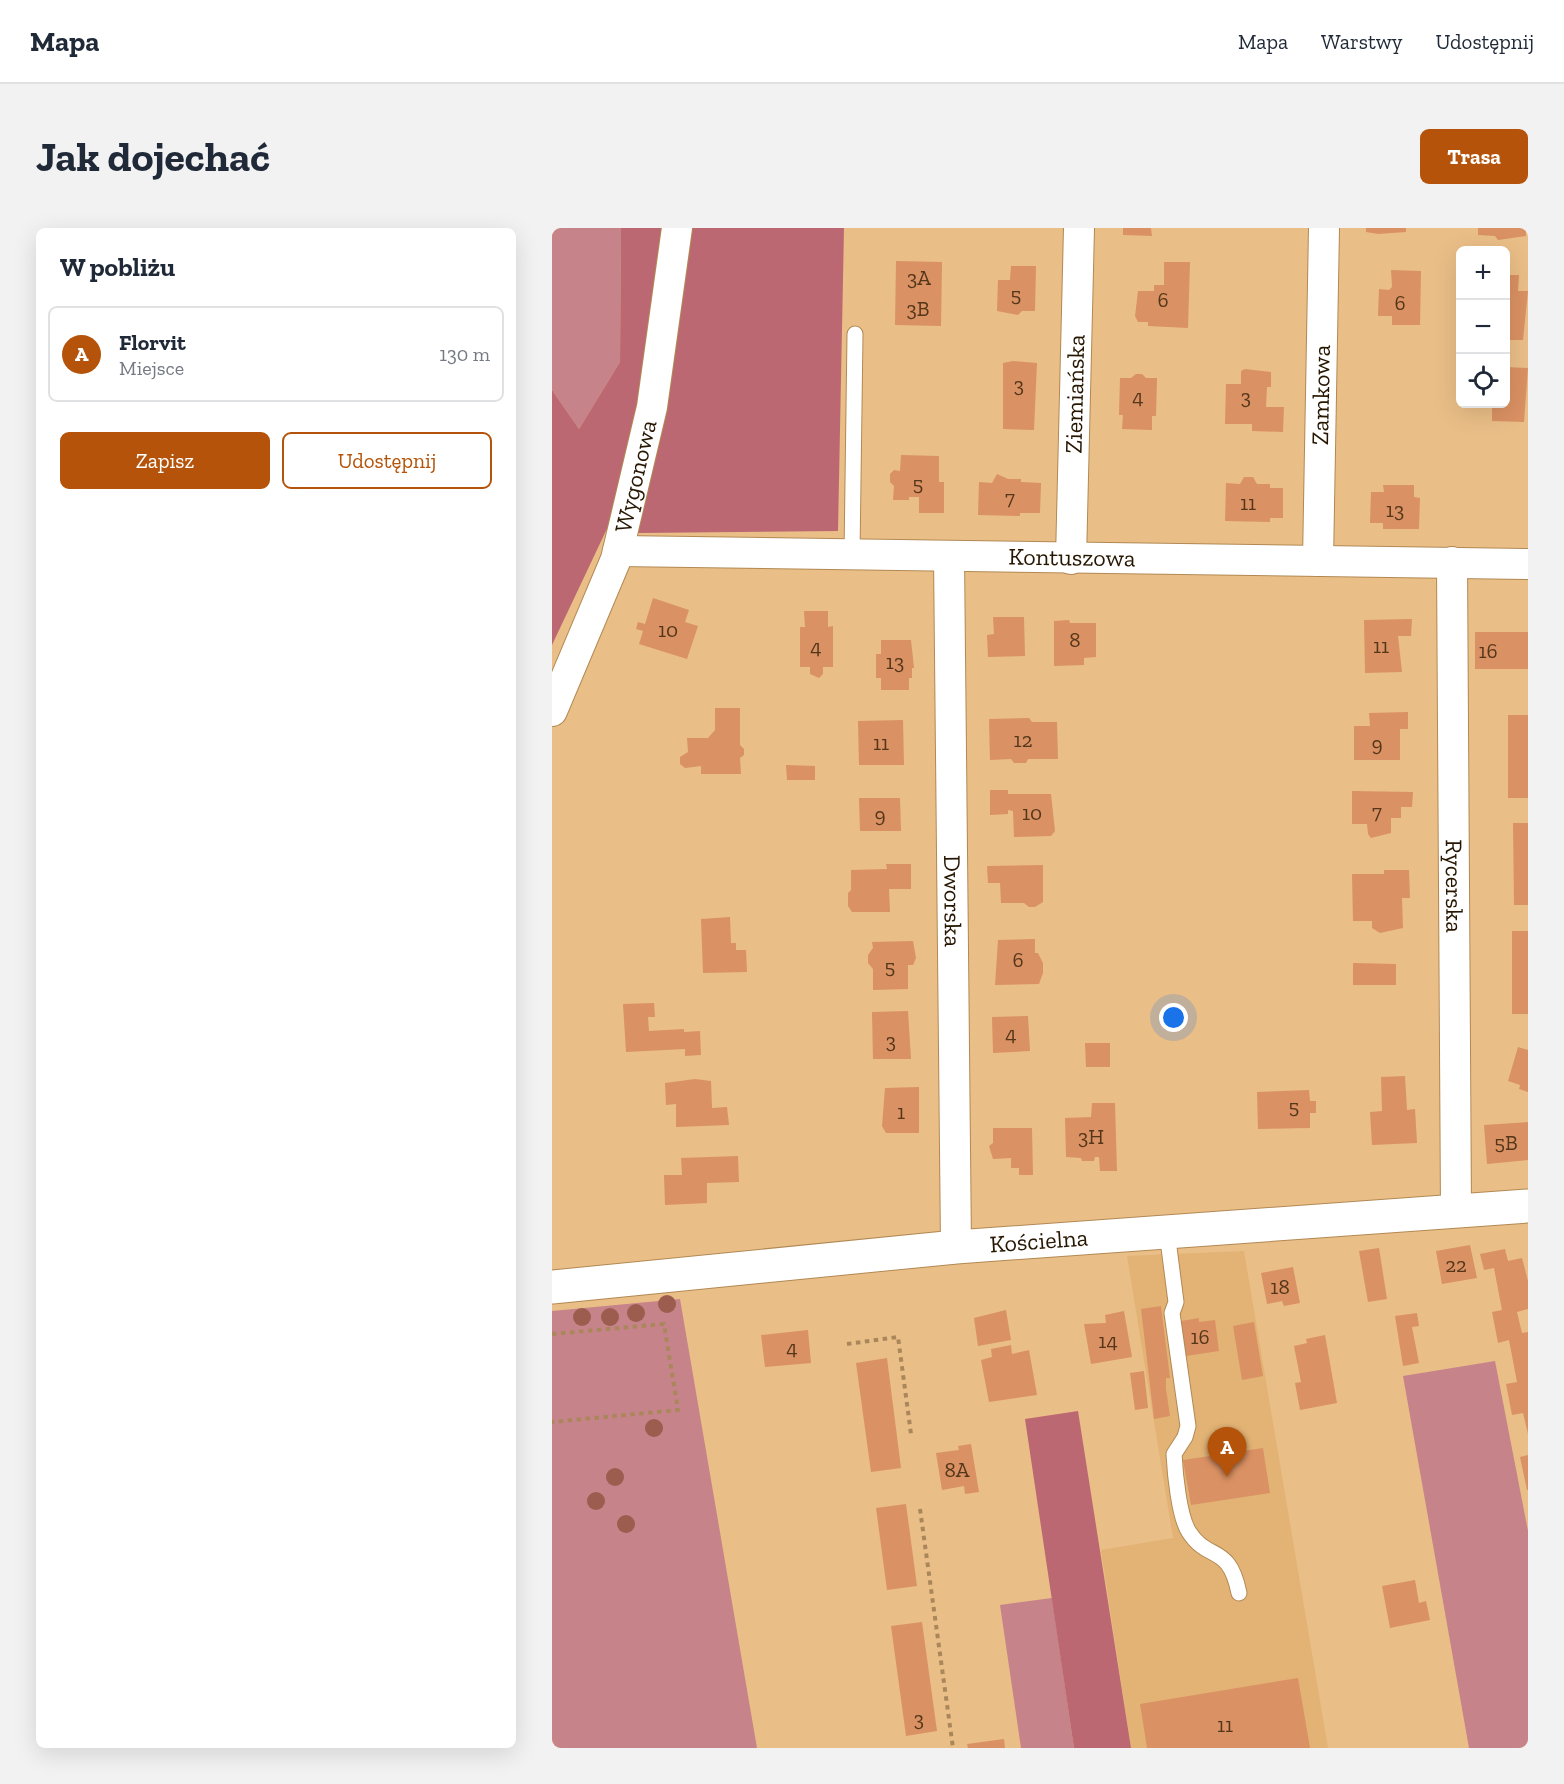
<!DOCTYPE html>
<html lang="pl">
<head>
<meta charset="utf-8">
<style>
	:root { --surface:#fff; --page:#f2f2f3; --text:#1f2937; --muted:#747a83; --line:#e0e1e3; --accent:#b45309 }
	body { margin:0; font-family:"Zilla Slab",serif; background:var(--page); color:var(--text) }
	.controls { position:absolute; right:18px; top:18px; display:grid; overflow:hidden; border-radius:9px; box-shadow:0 6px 24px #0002 }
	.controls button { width:54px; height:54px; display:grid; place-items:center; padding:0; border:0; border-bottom:2px solid var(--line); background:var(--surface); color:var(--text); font:30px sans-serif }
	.you { position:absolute; left:622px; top:790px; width:21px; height:21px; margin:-15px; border:4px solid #fff; border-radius:50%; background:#1a73e8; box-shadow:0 0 0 9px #1a73e833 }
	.badge { display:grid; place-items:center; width:39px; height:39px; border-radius:50%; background:var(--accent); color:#fff; font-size:20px; font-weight:700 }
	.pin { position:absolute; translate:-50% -50px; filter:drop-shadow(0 2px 3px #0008) }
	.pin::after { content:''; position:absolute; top:32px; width:21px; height:18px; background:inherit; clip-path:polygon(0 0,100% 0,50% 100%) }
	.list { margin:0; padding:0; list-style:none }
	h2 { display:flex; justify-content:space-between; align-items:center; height:78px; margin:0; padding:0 24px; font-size:26px }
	h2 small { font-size:20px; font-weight:400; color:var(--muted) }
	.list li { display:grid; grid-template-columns:39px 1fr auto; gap:18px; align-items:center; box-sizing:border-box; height:96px; margin:0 12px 12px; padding:0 12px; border:2px solid var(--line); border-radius:9px }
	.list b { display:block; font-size:22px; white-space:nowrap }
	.list p { margin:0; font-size:20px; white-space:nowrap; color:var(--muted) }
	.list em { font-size:20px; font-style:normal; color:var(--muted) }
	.actions { display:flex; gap:12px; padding:18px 24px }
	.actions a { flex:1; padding:14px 0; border:2px solid var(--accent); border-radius:9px; text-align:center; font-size:21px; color:var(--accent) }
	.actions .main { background:var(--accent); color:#fff }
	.icon { flex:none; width:33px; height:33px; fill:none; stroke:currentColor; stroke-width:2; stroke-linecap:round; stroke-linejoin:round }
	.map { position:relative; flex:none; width:976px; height:1520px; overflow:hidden; border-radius:9px }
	header { display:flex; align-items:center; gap:36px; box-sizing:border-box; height:84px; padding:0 30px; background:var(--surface); border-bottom:2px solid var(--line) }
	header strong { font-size:28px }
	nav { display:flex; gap:33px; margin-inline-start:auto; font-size:21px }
	.intro { display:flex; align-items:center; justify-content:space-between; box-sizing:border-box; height:144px; padding:0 36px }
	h1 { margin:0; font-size:42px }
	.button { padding:15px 27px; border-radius:9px; background:var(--accent); color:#fff; font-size:21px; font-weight:700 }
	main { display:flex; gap:36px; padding:0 36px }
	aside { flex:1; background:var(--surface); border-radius:9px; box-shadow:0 6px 24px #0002 }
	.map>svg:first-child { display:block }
</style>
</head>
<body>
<header>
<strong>Mapa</strong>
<nav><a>Mapa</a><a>Warstwy</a><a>Udostępnij</a></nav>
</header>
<div class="intro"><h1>Jak dojechać</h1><a class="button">Trasa</a></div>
<main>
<aside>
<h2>W pobliżu<small></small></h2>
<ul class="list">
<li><span class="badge">A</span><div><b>Florvit</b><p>Miejsce</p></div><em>130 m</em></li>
</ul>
<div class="actions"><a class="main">Zapisz</a><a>Udostępnij</a></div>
</aside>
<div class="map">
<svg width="976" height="1520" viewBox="0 0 976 1520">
	<rect width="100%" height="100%" fill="#eabe87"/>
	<!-- built -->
	<path fill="#e3b375" d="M 692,1023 L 776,1520 L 579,1520 L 549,1322 L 621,1310 L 575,1028 Z"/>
	<!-- green -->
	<g fill="#c7838a">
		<path d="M 0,0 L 69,0 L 68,134 L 27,201 L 0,162 Z"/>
		<path d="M 128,1071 L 205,1520 L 0,1520 L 0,1083 Z"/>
		<path d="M 943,1133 L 976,1303 L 976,1520 L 917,1520 L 851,1148 Z"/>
		<path d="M 500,1370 L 522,1520 L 469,1520 L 448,1377 Z"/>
	</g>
	<!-- forest -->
	<g fill="#bc6872">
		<path d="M 69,0 L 292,0 L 286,303 L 87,305 L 61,288 L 0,417 L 0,162 L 27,201 L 68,134 Z"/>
		<path d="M 526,1183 L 579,1520 L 522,1520 L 473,1191 Z"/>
	</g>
	<!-- building -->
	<g fill="#da9163">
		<path d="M 571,0 L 599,0 L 600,8 L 571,7 Z"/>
		<path d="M 814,0 L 854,0 L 854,4 L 826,6 L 814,4 Z"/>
		<path d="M 926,0 L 974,0 L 974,8 L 946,12 L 943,8 L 926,7 Z"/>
		<path d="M 344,33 L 390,34 L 389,98 L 343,97 Z"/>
		<path d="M 612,34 L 638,34 L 636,100 L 596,98 L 596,94 L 586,94 L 583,88 L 586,63 L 602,63 L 602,57 L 612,57 Z"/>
		<path d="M 459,38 L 484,38 L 483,83 L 470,83 L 466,87 L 445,83 L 446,52 L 458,52 Z"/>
		<path d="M 839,42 L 869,43 L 868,97 L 840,97 L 840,88 L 826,88 L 827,61 L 837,62 L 840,59 Z"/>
		<path d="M 954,47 L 967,47 L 966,63 L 976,63 L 971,112 L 954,112 Z"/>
		<path d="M 461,133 L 485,135 L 482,202 L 451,201 L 451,135 Z"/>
		<path d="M 954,139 L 976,140 L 972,194 L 940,193 L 940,178 L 954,176 Z"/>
		<path d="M 693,141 L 719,144 L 719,159 L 715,159 L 714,179 L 732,179 L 731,204 L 700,203 L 700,196 L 673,196 L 674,156 L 689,156 L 689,143 Z"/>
		<path d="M 584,146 L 590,146 L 594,150 L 605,150 L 604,188 L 600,188 L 600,202 L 570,201 L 571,187 L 567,187 L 568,150 L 579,150 Z"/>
		<path d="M 349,227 L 387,228 L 387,254 L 392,254 L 392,285 L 367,285 L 367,269 L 357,269 L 357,272 L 341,272 L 342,258 L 338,254 L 338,246 L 342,242 L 348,243 Z"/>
		<path d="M 445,246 L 456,251 L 469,251 L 469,254 L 489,255 L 488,285 L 468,285 L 468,288 L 426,287 L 427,254 L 440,255 Z"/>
		<path d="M 692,249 L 701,249 L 705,256 L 718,256 L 718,260 L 731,260 L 731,290 L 718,290 L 718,294 L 673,293 L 674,255 L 688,256 Z"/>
		<path d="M 831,257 L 862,257 L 862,269 L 868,270 L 867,301 L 831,301 L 831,295 L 818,295 L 819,264 L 832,264 Z"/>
		<path d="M 101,370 L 137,382 L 133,394 L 146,398 L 135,431 L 87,416 L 91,403 L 84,401 L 86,394 L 93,396 Z"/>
		<path d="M 252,383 L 276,383 L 276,399 L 281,398 L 281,439 L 271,439 L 271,446 L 267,450 L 258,446 L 258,439 L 248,439 L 248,399 L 253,399 Z"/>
		<path d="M 441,389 L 472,389 L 473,428 L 436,429 L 435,407 L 442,406 Z"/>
		<path d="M 860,391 L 859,408 L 846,408 L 850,444 L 813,445 L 812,392 Z"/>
		<path d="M 517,392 L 518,395 L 544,395 L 544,429 L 532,430 L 532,437 L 502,438 L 502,393 Z"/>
		<rect x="923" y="404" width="53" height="37"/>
		<path d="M 329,412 L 359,412 L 362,440 L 360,440 L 360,450 L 357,450 L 357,462 L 329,462 L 329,450 L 324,450 L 324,426 L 329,426 Z"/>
		<path d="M 163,480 L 188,480 L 188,517 L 192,521 L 192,527 L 188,530 L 189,546 L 149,546 L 149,538 L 133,540 L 128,536 L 128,529 L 136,524 L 135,510 L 156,510 L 163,502 Z"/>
		<path d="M 856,484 L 856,501 L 848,501 L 848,532 L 802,532 L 802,498 L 818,498 L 817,485 Z"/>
		<rect x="956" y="487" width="20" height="83"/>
		<path d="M 477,490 L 480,494 L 505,494 L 506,531 L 476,531 L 474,535 L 462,535 L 459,531 L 438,532 L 437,491 Z"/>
		<path d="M 351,492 L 352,537 L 307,537 L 306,493 Z"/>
		<path d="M 234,537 L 263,538 L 263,552 L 235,552 Z"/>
		<path d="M 438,562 L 456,562 L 456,566 L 499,566 L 503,603 L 499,608 L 462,609 L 461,583 L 456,582 L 456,586 L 438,587 Z"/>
		<path d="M 800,563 L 861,564 L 860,579 L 849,579 L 849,590 L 839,590 L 839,605 L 819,610 L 816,606 L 815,596 L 800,596 Z"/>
		<path d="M 307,570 L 348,570 L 349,603 L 308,603 Z"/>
		<path d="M 961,595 L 976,595 L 976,677 L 962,677 Z"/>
		<path d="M 334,636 L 359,636 L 359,661 L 337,661 L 338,684 L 300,684 L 296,678 L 296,665 L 299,662 L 299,642 L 335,641 Z"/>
		<path d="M 491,637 L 491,674 L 483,679 L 477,679 L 472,675 L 449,675 L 448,655 L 436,655 L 435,638 Z"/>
		<path d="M 832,642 L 857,642 L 858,670 L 850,670 L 851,700 L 828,705 L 820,700 L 820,693 L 801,693 L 800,646 L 832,646 Z"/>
		<path d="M 178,689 L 179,715 L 184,715 L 184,722 L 194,722 L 195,744 L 151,745 L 149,691 Z"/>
		<rect x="960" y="703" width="16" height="83"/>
		<path d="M 483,711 L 483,725 L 486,725 L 491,735 L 491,745 L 487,756 L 443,757 L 446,712 Z"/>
		<path d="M 361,713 L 364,730 L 361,737 L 356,737 L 356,761 L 321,762 L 321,741 L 316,735 L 316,727 L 321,720 L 320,714 Z"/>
		<path d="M 801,735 L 844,736 L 844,757 L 801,757 Z"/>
		<path d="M 102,775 L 103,789 L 96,789 L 97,803 L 132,801 L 132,804 L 148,803 L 149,827 L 133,828 L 133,821 L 74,824 L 71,776 Z"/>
		<path d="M 356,783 L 359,831 L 321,831 L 320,784 Z"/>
		<path d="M 476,788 L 478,823 L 441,825 L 440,789 Z"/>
		<path d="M 533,815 L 558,815 L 558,839 L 534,839 Z"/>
		<path d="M 966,819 L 976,822 L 976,864 L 967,861 L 968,857 L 956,853 Z"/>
		<path d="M 853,848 L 855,882 L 863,881 L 865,915 L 820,917 L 818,884 L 830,883 L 829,849 Z"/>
		<path d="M 143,851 L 159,853 L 160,880 L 175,879 L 177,897 L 124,899 L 124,876 L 114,877 L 113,855 Z"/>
		<path d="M 367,859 L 367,905 L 334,905 L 330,898 L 333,860 Z"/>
		<path d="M 757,862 L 758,873 L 764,873 L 764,885 L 758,885 L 758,900 L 706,901 L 705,864 Z"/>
		<path d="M 540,875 L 563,875 L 565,943 L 548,943 L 547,929 L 543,929 L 542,933 L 530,933 L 529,930 L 514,929 L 513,890 L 539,889 Z"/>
		<path d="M 976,894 L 976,932 L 935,936 L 932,897 Z"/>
		<path d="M 441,900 L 480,900 L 481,947 L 467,947 L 467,940 L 459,940 L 459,930 L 441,931 L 437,918 L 441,915 Z"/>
		<path d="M 186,928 L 187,954 L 155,955 L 155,975 L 113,977 L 112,947 L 130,947 L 129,930 Z"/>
		<path d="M 918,1017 L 925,1050 L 890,1056 L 884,1023 Z"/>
		<path d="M 827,1020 L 835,1071 L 816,1074 L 807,1023 Z"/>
		<path d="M 953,1021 L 956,1033 L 970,1030 L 976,1053 L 976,1081 L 965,1084 L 970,1105 L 976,1104 L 976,1206 L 971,1185 L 960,1187 L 954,1156 L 965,1154 L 957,1112 L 946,1115 L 940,1084 L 950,1082 L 942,1040 L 932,1042 L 928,1026 Z"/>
		<path d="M 741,1039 L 748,1075 L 732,1078 L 730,1073 L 715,1076 L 709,1045 Z"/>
		<path d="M 609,1078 L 618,1150 L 614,1150 L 614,1161 L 618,1188 L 602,1191 L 589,1081 Z"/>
		<path d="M 454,1082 L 459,1112 L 426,1118 L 422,1090 Z"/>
		<path d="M 572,1083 L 580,1129 L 539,1136 L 532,1096 L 554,1095 L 553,1087 Z"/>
		<path d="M 865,1085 L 867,1098 L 860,1099 L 867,1135 L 851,1138 L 843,1088 Z"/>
		<path d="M 647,1090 L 647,1094 L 663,1092 L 667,1123 L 634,1128 L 629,1093 Z"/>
		<path d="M 702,1094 L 711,1148 L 690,1152 L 681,1098 Z"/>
		<path d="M 256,1102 L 259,1135 L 213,1139 L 209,1107 Z"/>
		<path d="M 773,1107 L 785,1175 L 748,1182 L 743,1155 L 749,1154 L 742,1118 L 755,1115 L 754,1111 Z"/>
		<path d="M 459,1117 L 460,1126 L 477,1122 L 485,1167 L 437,1174 L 429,1132 L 440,1129 L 439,1121 Z"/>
		<path d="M 335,1130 L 349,1240 L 319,1244 L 304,1135 Z"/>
		<path d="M 592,1143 L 596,1180 L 583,1182 L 578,1145 Z"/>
		<path d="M 419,1216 L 427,1264 L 413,1266 L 412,1258 L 390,1262 L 384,1225 L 407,1222 L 406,1218 Z"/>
		<path d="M 711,1220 L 718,1265 L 639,1277 L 631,1232 Z"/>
		<path d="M 976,1227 L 976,1262 L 975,1262 L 968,1229 Z"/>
		<path d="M 354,1276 L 365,1358 L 335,1362 L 324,1280 Z"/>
		<path d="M 863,1352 L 867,1375 L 874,1373 L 878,1392 L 838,1400 L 830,1358 Z"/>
		<path d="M 370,1394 L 385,1503 L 354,1508 L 339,1398 Z"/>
		<path d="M 746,1450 L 758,1520 L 595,1520 L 588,1476 Z"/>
		<path d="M 452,1511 L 453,1520 L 416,1520 L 415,1516 Z"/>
	</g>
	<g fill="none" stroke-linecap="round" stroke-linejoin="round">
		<defs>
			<g id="service">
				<path d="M 300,327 L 303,106"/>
				<path d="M 615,1004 L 624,1074 L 620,1085 L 636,1198 L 633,1209 L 622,1226 C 623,1245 627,1289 637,1304 C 656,1334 677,1315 687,1365"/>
			</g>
			<g id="minor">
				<path id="s1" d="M 66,323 L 976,336"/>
				<path id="s2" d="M 397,328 L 404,1019"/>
				<path id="s3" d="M 519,331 L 527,0"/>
				<path id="s4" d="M 766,333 L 772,0"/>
				<path id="s5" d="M 900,334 L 904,983"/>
				<path id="s6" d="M 0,483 L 64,331 L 100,179 L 125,0"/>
			</g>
			<g id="tertiary">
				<path id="s7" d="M 0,1059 L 404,1019 L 976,978"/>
			</g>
		</defs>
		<!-- service casing -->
		<use href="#service" stroke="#b28953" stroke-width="17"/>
		<!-- minor casing -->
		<use href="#minor" stroke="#b28953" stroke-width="32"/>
		<!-- tertiary casing -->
		<use href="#tertiary" stroke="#b28953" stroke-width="35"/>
		<!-- path -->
		<g stroke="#aa875b" stroke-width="4" stroke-dasharray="4.5 4.5" stroke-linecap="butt">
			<path d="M 0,1106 L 112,1096 L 126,1182 L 0,1194"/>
			<path d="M 295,1116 L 346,1109 L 359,1206"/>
			<path d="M 368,1281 L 401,1520"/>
		</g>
		<!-- service -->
		<use href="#service" stroke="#fff" stroke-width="15"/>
		<!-- minor -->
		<use href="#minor" stroke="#fff" stroke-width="30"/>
		<!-- tertiary -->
		<use href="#tertiary" stroke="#fff" stroke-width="33"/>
	</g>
	<!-- trees -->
	<g fill="#9c5d4f">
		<circle cx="115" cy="1076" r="9"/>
		<circle cx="84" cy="1085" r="9"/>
		<circle cx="30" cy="1089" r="9"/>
		<circle cx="58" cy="1089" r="9"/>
		<circle cx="102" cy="1200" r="9"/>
		<circle cx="63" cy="1249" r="9"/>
		<circle cx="44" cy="1273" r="9"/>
		<circle cx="74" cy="1296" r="9"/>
	</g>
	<g text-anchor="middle" stroke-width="4.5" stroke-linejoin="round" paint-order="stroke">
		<!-- number labels -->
		<g font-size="21" fill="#54361a">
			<text x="367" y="57">3A</text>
			<text x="464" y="74">5</text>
			<text x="611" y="79">6</text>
			<text x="848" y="82">6</text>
			<text x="366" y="88">3B</text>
			<text x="467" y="164">3</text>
			<text x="586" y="176">4</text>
			<text x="694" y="176">3</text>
			<text x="366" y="263">5</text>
			<text x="458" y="277">7</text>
			<text x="696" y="282">11</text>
			<text x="843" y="289">13</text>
			<text x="116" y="409">10</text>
			<text x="523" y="419">8</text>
			<text x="829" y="425">11</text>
			<text x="264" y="426">4</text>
			<text x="936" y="430">16</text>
			<text x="343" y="441">13</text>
			<text x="471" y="519">12</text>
			<text x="329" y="522">11</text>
			<text x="825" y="523">9</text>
			<text x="825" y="591">7</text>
			<text x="480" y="592">10</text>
			<text x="328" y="594">9</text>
			<text x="466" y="739">6</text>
			<text x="338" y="746">5</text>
			<text x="459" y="813">4</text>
			<text x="339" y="820">3</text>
			<text x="742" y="886">5</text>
			<text x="349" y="891">1</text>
			<text x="539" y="916">3H</text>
			<text x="954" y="922">5B</text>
			<text x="904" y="1044">22</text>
			<text x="728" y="1066">18</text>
			<text x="648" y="1116">16</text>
			<text x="556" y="1120">14</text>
			<text x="240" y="1127">4</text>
			<text x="405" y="1249">8A</text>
			<text x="367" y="1498">3</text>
			<text x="673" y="1504">11</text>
		</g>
		<!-- street labels -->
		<g font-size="24" fill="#271702" stroke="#fae4c8">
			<text dy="8" stroke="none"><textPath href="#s3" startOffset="165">Ziemiańska</textPath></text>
			<text dy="8" stroke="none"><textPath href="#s4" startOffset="166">Zamkowa</textPath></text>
			<text dy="8" stroke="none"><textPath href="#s6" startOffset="250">Wygonowa</textPath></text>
			<text dy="8" stroke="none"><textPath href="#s1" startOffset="454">Kontuszowa</textPath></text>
			<text dy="8" stroke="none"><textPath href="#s5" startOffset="324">Rycerska</textPath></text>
			<text dy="8" stroke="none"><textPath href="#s2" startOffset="345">Dworska</textPath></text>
			<text dy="8" stroke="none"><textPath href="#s7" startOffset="489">Kościelna</textPath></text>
		</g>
	</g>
</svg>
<div class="controls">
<button>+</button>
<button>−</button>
<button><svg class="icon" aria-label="locate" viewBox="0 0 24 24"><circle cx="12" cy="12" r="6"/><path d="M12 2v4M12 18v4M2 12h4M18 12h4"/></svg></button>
</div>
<div class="you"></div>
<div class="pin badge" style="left:675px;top:1249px">A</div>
</div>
</main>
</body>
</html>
